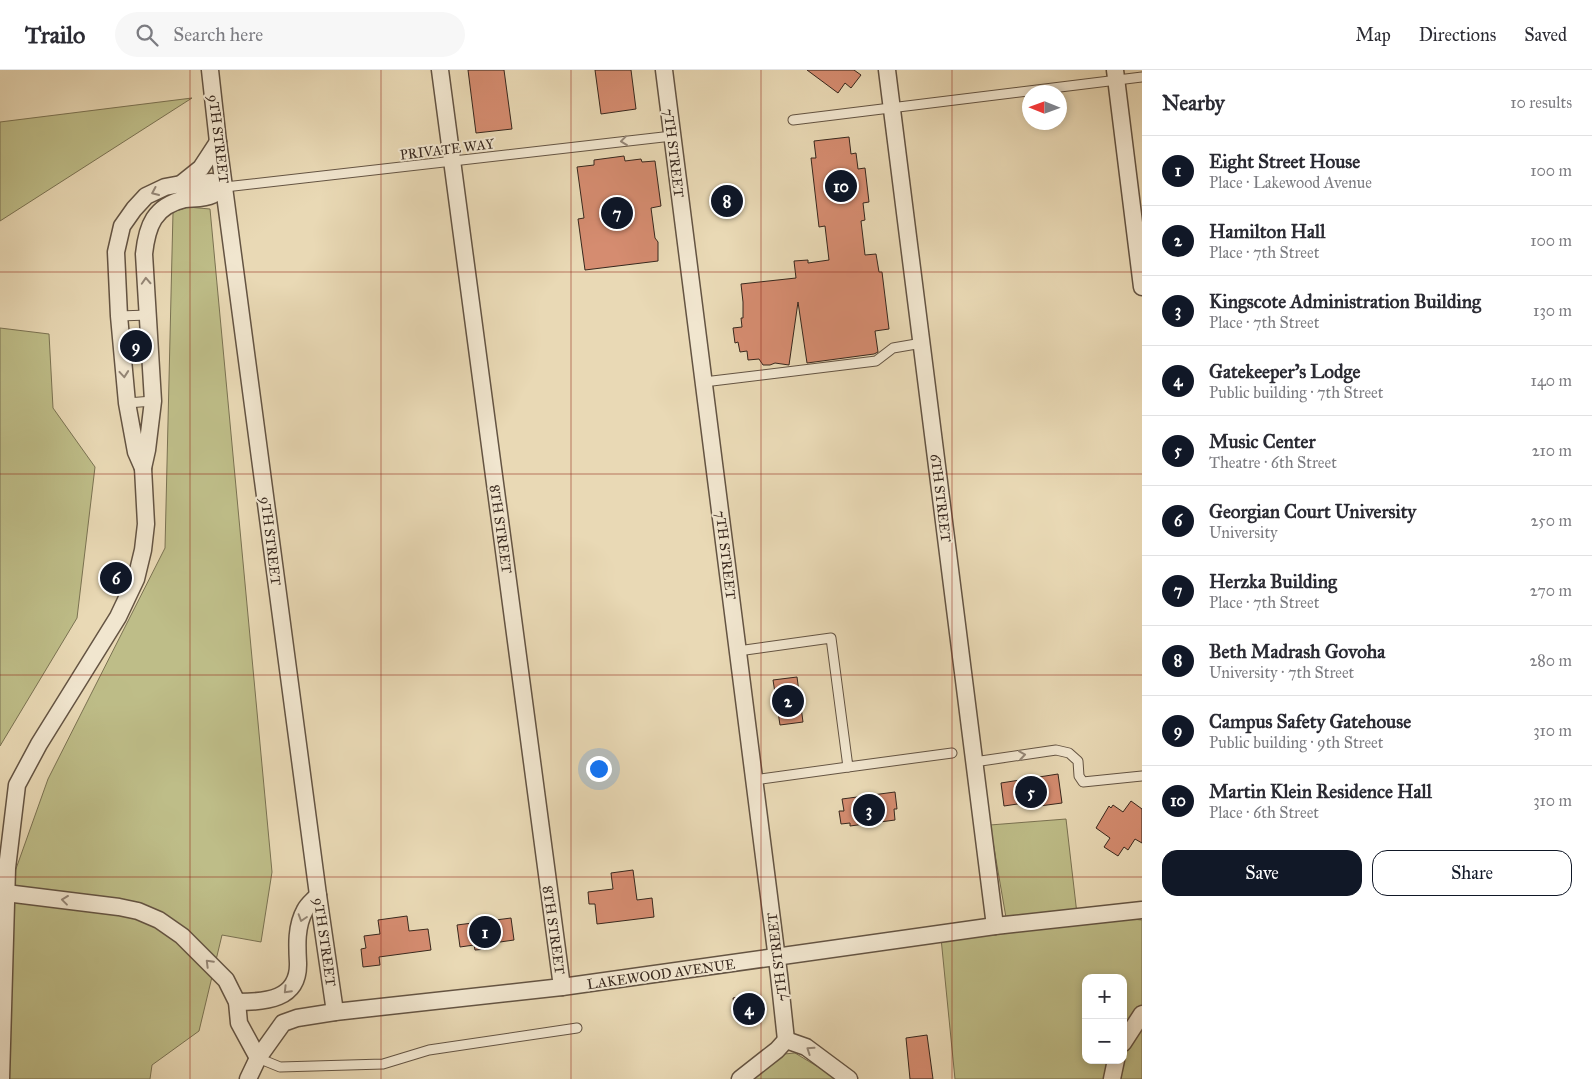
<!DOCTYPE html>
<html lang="en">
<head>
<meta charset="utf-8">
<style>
	:root { --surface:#fff; --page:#f7f7f7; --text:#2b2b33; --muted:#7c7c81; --line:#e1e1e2; --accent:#111827 }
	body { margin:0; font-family:"IM FELL Great Primer",serif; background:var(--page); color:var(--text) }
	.controls { position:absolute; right:15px; bottom:15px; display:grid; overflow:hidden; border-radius:10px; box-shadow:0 2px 8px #0003 }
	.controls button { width:45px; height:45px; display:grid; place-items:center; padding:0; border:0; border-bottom:1px solid var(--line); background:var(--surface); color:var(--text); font:25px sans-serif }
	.compass { position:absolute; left:1022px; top:15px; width:45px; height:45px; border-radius:50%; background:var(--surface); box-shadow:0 2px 8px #0003; rotate:271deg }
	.you { position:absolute; left:598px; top:698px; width:18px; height:18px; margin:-12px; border:4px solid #fff; border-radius:50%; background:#1a73e8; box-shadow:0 0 0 8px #1a73e833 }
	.badge { display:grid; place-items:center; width:32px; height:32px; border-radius:50%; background:var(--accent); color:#fff; font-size:16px; font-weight:700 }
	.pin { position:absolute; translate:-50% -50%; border:2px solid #fff; box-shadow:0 1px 5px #0006 }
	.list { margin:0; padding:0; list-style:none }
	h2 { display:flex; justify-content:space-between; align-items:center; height:65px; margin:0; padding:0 20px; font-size:21px }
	h2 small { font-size:16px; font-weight:400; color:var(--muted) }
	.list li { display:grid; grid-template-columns:32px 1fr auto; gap:15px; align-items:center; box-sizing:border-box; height:70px; padding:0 20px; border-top:1px solid var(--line) }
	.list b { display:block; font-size:19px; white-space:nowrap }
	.list p { margin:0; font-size:16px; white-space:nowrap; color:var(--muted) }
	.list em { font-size:16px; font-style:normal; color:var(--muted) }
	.actions { display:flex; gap:10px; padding:15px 20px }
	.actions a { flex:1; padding:11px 0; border:1px solid var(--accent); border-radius:15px; text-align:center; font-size:18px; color:var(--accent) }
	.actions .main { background:var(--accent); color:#fff }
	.icon { flex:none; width:28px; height:28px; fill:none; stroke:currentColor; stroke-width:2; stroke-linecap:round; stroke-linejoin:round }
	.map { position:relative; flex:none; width:1142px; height:1009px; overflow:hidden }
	header { display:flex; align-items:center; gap:30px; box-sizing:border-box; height:70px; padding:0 25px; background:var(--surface); border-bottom:1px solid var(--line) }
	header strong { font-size:24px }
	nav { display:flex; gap:28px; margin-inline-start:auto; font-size:18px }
	.search { width:350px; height:45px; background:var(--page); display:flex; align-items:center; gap:12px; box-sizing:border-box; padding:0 18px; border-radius:28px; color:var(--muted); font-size:19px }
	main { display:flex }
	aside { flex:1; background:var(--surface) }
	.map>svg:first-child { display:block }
</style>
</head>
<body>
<header>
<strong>Trailo</strong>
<div class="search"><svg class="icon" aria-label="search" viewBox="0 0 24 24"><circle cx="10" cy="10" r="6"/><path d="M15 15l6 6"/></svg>Search here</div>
<nav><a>Map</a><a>Directions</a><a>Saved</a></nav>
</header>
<main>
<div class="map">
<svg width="1142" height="1009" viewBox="0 0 1142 1009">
	<rect width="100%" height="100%" fill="#e9d9b5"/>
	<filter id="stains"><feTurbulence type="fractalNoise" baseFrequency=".004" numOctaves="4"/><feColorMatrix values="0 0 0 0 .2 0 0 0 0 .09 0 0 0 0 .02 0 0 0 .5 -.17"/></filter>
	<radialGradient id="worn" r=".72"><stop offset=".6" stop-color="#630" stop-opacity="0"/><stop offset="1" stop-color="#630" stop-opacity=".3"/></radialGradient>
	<!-- green -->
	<g fill="#bebd88" stroke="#7a7252" fill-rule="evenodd">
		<path d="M 192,28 L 0,151 L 0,52 Z"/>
		<path d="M 188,137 L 210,139 L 272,802 L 261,872 L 222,865 L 199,961 L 152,995 L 150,1009 L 0,1009 L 12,810 L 48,709 L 165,478 L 173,142 Z"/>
		<path d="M 0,258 L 49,264 L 53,338 L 95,397 L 77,548 L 0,676 Z"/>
		<path d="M 1066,749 L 1077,844 L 1142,850 L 1142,1009 L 955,1009 L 941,868 L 1008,859 L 990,755 ZM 1086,908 L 1123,908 L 1123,990 L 1086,990 Z"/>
		<path d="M 795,983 L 838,1009 L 750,1009 L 784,984 Z"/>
	</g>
	<!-- building -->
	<g fill="#d58c70" stroke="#37271d">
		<path d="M 468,0 L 504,0 L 512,59 L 476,63 Z"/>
		<path d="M 595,0 L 631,0 L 636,39 L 601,44 Z"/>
		<path d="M 807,0 L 854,0 L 861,5 L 851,18 L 845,13 L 838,23 Z"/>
		<path d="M 849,67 L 851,84 L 856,83 L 858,99 L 865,98 L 869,132 L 863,133 L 865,150 L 861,151 L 865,185 L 876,184 L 879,202 L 882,202 L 889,259 L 875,261 L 878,282 L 874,284 L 807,293 L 798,232 L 789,295 L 775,293 L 770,295 L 763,295 L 759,289 L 748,290 L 747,281 L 740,282 L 738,272 L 735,273 L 733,258 L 742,257 L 741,248 L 743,248 L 743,232 L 741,214 L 796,208 L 794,191 L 808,190 L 808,193 L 829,190 L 825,156 L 819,157 L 811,88 L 816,88 L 814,71 Z"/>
		<path d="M 624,86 L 625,91 L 641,89 L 642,92 L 655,91 L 661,136 L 651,138 L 655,168 L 658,172 L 658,191 L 585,200 L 578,149 L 584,148 L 577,97 L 594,95 L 594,90 Z"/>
		<path d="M 139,261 L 140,290 L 133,290 L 130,262 Z"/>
		<path d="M 797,607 L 803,652 L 780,655 L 773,610 Z"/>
		<path d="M 1058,704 L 1062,733 L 1032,737 L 1031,732 L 1004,736 L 1001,713 Z"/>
		<path d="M 895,722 L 897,739 L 894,739 L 895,750 L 850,756 L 850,753 L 841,754 L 839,741 L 844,741 L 842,729 Z"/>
		<path d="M 1131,731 L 1142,739 L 1142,773 L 1135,769 L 1128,780 L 1124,777 L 1118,786 L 1104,777 L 1110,768 L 1096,758 L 1109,736 L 1111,738 L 1113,735 L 1123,742 Z"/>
		<path d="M 633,800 L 637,830 L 652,828 L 654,847 L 597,854 L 595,834 L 589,834 L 588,822 L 613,819 L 611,803 Z"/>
		<path d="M 407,846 L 409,861 L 428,859 L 431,880 L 379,887 L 380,895 L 363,897 L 361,879 L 366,878 L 364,866 L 380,864 L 378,850 Z"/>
		<path d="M 511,848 L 514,870 L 486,874 L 487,879 L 475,880 L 474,875 L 460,877 L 457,855 Z"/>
		<path d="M 758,924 L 759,930 L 764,937 L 761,943 L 761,949 L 737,952 L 733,928 Z"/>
		<path d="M 927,965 L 933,1009 L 910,1009 L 906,968 Z"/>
	</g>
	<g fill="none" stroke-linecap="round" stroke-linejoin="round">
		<defs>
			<g id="service">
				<path d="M 793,50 L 1142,7"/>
				<path d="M 225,117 L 672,66"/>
				<path d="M 119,246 L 148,245"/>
				<path d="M 704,312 L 876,291 L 893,278 L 922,273"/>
				<path d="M 127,333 L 153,331"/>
				<path d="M 738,581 L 831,568 L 848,697 L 952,683"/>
				<path d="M 974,692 L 1056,680 L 1069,683 L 1078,691 L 1079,706 L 1083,712 L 1142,706"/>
				<path d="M 754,710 L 848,697"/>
				<path d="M 258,988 L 280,997 L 383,994 L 429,980 L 577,958"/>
			</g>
			<g id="minor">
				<path d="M 210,0 L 218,72 L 318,825 L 335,942"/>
				<path d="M 440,0 L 562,917"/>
				<path d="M 664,0 L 779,905 L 786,970"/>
				<path d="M 887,0 L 995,856"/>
				<path d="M 1115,0 L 1142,217"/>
				<path d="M 218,72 L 201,98 L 181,114 L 165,117 L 146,126 L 134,139 L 122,156 L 116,182 L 119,246 L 127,333 L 136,382 L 143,398 L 147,380 L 153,331 L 144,184 C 147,156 154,136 185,129 C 193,128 204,129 212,125 C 216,123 221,120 225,117"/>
				<path d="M 181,114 L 212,112 L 225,117"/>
				<path d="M 6,823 L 119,837 L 138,841 L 159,850 L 182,866 L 226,910 L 237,932 L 239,953 L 258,988"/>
				<path d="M 237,932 C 265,932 299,930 298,893 C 297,875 296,856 305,840 C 308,834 314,830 318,825"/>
				<path d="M 1123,973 L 1142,944"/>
				<path d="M 1,1009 L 7,798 L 17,715 L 39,674 L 118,547 L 136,509 L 143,480 L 146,454 L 143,398"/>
				<path d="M 248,1009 L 258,988 L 283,953 L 297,948 L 335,942 L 562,917 L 995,856 L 1142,840"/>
				<path d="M 740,1009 L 777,980 L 786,970 L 806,977 L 849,1009"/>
				<path d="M 1112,1009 L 1116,990"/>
			</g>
		</defs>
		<!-- service casing -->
		<use href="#service" stroke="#645443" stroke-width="11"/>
		<!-- minor casing -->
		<use href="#minor" stroke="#645443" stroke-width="19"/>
		<!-- service -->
		<use href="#service" stroke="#f1e6cf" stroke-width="9"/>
		<!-- minor -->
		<use href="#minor" stroke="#f1e6cf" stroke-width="16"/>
	</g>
	<!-- one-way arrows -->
	<defs><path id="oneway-chevron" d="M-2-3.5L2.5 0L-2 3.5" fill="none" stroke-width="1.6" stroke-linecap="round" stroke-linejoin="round" transform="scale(1.25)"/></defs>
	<g stroke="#948676">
		<use href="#oneway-chevron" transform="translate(624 71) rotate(173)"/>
		<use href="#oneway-chevron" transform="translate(155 122) rotate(156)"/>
		<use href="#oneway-chevron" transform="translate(146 211) rotate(-93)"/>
		<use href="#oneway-chevron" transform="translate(124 304) rotate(85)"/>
		<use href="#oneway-chevron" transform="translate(1022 685) rotate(-8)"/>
		<use href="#oneway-chevron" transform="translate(65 830) rotate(-173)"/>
		<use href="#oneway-chevron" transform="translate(302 848) rotate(108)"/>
		<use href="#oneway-chevron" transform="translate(209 893) rotate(-135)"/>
		<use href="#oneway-chevron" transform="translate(287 920) rotate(134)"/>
		<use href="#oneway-chevron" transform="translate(810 980) rotate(-146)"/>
	</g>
	<!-- grid -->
	<path fill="none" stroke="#8f2418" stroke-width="1" stroke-opacity="0.55" d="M 190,0 L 190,1009M 381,0 L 381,1009M 571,0 L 571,1009M 761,0 L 761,1009M 952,0 L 952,1009M 0,202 L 1142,202M 0,404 L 1142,404M 0,605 L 1142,605M 0,807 L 1142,807"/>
	<g text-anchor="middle" stroke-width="4" stroke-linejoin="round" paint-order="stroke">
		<!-- street labels -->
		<g font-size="14" fill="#37271d" stroke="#f1e6cf">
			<text transform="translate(219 69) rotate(83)" y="5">9TH STREET</text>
			<text transform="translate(447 79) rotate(-7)" y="5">PRIVATE WAY</text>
			<text transform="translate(674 83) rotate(83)" y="5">7TH STREET</text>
			<text transform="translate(941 428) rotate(83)" y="5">6TH STREET</text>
			<text transform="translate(501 459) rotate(82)" y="5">8TH STREET</text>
			<text transform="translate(271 471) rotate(83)" y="5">9TH STREET</text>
			<text transform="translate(726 485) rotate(83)" y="5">7TH STREET</text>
			<text transform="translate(554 860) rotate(82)" y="5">8TH STREET</text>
			<text transform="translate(325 872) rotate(82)" y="5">9TH STREET</text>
			<text transform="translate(777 887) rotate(-97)" y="5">7TH STREET</text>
			<text transform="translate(661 904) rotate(-8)" y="5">LAKEWOOD AVENUE</text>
		</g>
	</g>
	<rect width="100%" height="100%" filter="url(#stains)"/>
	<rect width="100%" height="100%" fill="url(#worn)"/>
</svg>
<div class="controls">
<button>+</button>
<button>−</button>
</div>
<svg class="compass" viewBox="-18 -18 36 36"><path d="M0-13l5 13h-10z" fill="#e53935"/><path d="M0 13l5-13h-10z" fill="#7c7c81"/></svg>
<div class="you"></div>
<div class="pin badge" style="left:485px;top:862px">1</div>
<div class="pin badge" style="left:788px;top:631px">2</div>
<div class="pin badge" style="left:869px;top:740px">3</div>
<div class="pin badge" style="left:749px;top:939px">4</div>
<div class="pin badge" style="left:1031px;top:722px">5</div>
<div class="pin badge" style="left:116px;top:508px">6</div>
<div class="pin badge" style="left:617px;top:143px">7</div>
<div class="pin badge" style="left:727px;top:131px">8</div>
<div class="pin badge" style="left:136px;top:276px">9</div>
<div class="pin badge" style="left:841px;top:116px">10</div>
</div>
<aside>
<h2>Nearby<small>10 results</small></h2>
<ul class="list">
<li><span class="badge">1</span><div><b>Eight Street House</b><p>Place · Lakewood Avenue</p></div><em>100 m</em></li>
<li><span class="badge">2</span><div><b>Hamilton Hall</b><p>Place · 7th Street</p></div><em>100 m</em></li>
<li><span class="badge">3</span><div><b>Kingscote Administration Building</b><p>Place · 7th Street</p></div><em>130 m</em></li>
<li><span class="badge">4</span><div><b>Gatekeeper's Lodge</b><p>Public building · 7th Street</p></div><em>140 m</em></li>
<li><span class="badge">5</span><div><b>Music Center</b><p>Theatre · 6th Street</p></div><em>210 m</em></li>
<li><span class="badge">6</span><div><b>Georgian Court University</b><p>University</p></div><em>250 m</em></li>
<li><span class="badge">7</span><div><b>Herzka Building</b><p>Place · 7th Street</p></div><em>270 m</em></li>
<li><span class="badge">8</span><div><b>Beth Madrash Govoha</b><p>University · 7th Street</p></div><em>280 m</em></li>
<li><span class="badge">9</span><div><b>Campus Safety Gatehouse</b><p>Public building · 9th Street</p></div><em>310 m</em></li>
<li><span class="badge">10</span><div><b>Martin Klein Residence Hall</b><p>Place · 6th Street</p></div><em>310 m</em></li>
</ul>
<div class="actions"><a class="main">Save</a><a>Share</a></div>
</aside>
</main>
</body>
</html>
